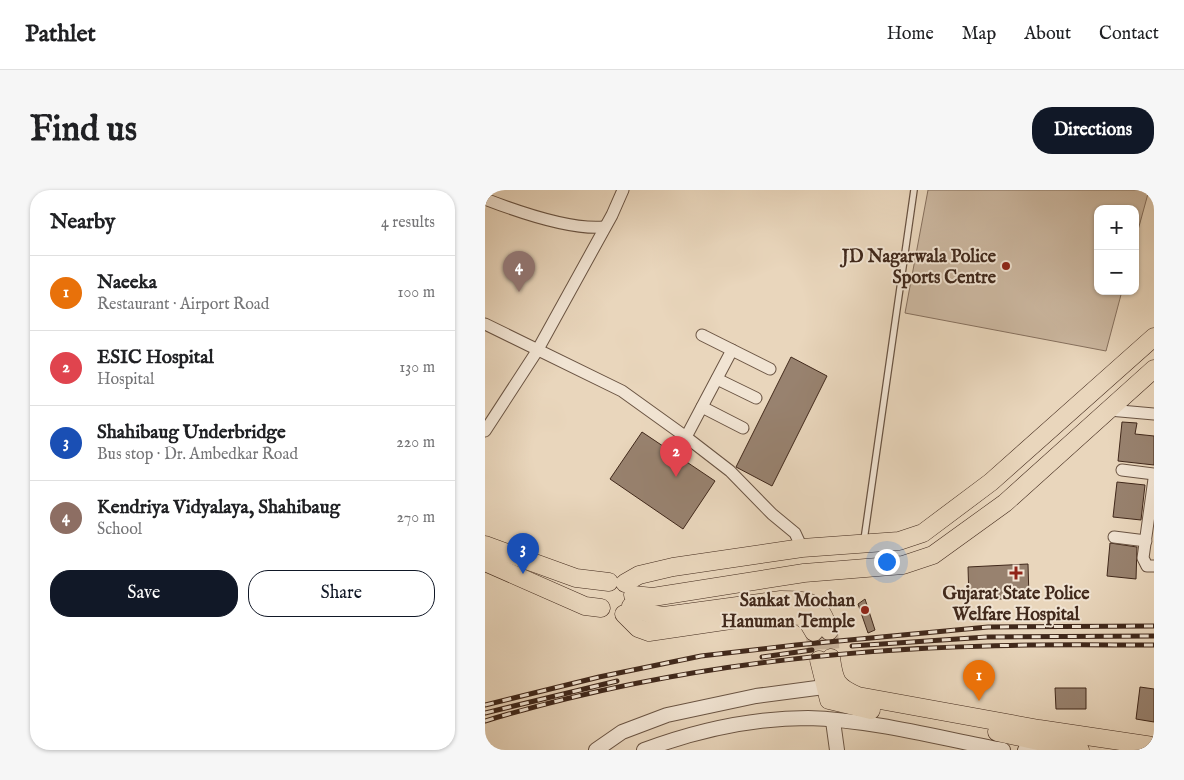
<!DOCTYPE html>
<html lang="en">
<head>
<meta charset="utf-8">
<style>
	:root { --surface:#fff; --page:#f6f6f6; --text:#202124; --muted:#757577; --line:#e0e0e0; --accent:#111827 }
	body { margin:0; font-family:"IM FELL English",serif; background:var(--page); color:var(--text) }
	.controls { position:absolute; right:15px; top:15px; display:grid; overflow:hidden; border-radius:10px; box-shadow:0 1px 4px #0004 }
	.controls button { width:45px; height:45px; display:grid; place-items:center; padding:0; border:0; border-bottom:1px solid var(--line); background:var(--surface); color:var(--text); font:25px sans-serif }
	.you { position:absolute; left:401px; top:371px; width:18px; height:18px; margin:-12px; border:4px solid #fff; border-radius:50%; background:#1a73e8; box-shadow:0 0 0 8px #1a73e833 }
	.badge { display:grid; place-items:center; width:32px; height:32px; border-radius:50%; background:var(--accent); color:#fff; font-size:16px; font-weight:700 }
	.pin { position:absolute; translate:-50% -41px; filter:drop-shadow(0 1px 2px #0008) }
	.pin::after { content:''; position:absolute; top:26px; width:18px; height:15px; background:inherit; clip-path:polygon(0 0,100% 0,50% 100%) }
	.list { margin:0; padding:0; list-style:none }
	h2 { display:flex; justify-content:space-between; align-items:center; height:65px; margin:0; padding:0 20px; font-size:21px }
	h2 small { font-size:16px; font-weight:400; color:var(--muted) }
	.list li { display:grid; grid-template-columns:32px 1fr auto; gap:15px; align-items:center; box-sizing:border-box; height:75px; padding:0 20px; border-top:1px solid var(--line) }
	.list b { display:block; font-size:19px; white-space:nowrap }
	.list p { margin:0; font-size:16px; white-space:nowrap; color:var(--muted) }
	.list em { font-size:16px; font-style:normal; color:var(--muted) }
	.actions { display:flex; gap:10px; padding:15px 20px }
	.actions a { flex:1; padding:11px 0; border:1px solid var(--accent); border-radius:20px; text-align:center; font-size:18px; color:var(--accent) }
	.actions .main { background:var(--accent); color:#fff }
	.map { position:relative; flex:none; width:669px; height:560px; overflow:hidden; border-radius:20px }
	header { display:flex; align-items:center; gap:30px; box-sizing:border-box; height:70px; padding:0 25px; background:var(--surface); border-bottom:1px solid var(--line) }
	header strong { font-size:24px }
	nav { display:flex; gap:28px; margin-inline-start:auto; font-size:18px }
	.intro { display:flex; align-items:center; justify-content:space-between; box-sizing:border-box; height:120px; padding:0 30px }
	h1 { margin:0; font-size:35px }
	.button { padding:12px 22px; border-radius:20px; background:var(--accent); color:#fff; font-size:18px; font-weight:700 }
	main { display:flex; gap:30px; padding:0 30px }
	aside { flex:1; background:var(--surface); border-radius:20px; box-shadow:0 1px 4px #0004 }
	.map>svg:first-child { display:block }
</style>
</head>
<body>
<header>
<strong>Pathlet</strong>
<nav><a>Home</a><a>Map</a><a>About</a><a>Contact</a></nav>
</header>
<div class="intro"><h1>Find us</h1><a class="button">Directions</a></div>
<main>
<aside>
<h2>Nearby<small>4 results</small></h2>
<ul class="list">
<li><span class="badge" style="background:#e8710a">1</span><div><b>Naeeka</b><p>Restaurant · Airport Road</p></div><em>100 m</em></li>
<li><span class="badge" style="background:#e0444e">2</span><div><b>ESIC Hospital</b><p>Hospital</p></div><em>130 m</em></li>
<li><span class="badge" style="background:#1a4fb4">3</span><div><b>Shahibaug Underbridge</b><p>Bus stop · Dr. Ambedkar Road</p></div><em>220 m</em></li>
<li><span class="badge" style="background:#8d6e63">4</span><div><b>Kendriya Vidyalaya, Shahibaug</b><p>School</p></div><em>270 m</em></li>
</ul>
<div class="actions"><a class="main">Save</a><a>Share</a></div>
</aside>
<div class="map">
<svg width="669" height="560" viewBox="0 0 669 560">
	<rect width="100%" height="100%" fill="#e9d6bc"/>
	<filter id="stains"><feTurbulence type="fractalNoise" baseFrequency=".004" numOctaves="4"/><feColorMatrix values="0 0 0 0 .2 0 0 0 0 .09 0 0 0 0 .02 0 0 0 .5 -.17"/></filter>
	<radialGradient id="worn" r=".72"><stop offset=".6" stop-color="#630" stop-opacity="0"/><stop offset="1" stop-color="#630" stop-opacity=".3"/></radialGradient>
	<!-- green -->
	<path fill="#ccb8a1" stroke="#86705e" d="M 443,0 L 664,0 L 650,51 L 650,19 L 613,19 L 613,101 L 637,101 L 621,161 L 420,123 Z"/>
	<!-- building -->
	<g fill="#98826f" stroke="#40281b">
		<path d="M 306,167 L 342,186 L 287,296 L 251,277 Z"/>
		<path d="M 637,232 L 652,233 L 650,244 L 669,246 L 669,275 L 633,271 Z"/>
		<path d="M 157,242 L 230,291 L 198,339 L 125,289 Z"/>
		<path d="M 632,292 L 660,295 L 656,330 L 628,327 Z"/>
		<path d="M 625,353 L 652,357 L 651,389 L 622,386 Z"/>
		<path d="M 543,374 L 544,408 L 484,410 L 483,377 Z"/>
		<path d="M 380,409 L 390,440 L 383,443 L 373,414 Z"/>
		<path d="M 655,497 L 669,499 L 669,532 L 651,529 Z"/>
		<path d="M 570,498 L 601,498 L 601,519 L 571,519 Z"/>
	</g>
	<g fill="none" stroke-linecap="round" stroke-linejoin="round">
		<!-- primary-tunnel -->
		<g stroke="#c7b39c" stroke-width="18" stroke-dasharray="18 9" stroke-linecap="butt">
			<path d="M 344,441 L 346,468"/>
			<path d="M 329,442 L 334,470"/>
		</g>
		<defs>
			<path id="service" d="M 379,350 L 429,0"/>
			<g id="minor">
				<path d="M 0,9 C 31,21 86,40 119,37"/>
				<path d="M 0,134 L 137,201 L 201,247 L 245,281 L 287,324 L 310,343 L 317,358"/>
				<path d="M 217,145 L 285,179"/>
				<path d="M 232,189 L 271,208"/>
				<path d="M 217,217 L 258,238"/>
				<path d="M 624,220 L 669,224"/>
				<path d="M 0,241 L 52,161 L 127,25 L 138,0"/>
				<path d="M 201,247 L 247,160"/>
				<path d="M 637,280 L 669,284"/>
				<path d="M 669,289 L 658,368 L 662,376 L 669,376"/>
				<path d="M 629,347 L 661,351"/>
			</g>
			<g id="tertiary">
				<path d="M 348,531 L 352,560"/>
				<path d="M 111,560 L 137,542 L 182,525 L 271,506 L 339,497"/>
				<path d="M 159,560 C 210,541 268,528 323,528 C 388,530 454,548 518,560"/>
				<path d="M 540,560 L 552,552 L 553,544"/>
			</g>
			<g id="primary">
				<path d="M 0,355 L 91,388 L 124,392"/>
				<path d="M 0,372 L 100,416 L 116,418"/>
				<path d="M 140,393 L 154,385 L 188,377 L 317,358 L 414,351 L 438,343 L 506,292 L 669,147"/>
				<path d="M 148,405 L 168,407 L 319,383 L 418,375 L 448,365 L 520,313 L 669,179"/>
				<path d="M 146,416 L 165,424 L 179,426 L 296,410 C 325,410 336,411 344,441"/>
				<path d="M 139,424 L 153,438 L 164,442 L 287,424 L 315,426 L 323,432 L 329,442"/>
				<path d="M 346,468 C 349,491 351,497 373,506 L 554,539 L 669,556"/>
				<path d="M 334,470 L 344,510 L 386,520"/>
				<path d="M 512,542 L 595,560"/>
			</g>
		</defs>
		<!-- service casing -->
		<use href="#service" stroke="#6a5443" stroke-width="8"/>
		<!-- minor casing -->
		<use href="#minor" stroke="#6a5443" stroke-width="13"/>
		<!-- tertiary casing -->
		<use href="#tertiary" stroke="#6a5443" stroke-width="16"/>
		<!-- primary casing -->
		<use href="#primary" stroke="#40281b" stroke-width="19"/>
		<!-- service -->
		<use href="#service" stroke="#f1e4d3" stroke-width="5.5"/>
		<!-- minor -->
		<use href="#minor" stroke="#f1e4d3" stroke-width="11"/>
		<!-- tertiary -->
		<use href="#tertiary" stroke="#f1e4d3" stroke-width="14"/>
		<!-- primary -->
		<use href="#primary" stroke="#e9d6bc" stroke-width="18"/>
		<defs>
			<g id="rail">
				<path d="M 367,456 L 502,447 L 669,446"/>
				<path d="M 277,467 L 327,460"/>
				<path d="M 0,515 L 114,487 L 216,466 L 311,455 L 503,437 L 669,436"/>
				<path d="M 0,523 L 132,491"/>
				<path d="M 0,531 C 162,482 334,460 503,456 C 558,454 614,455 669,455"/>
			</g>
		</defs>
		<!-- rail casing -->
		<use href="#rail" stroke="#40281b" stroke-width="5"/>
		<!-- rail -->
		<use href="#rail" stroke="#f1e4d3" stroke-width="3" stroke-dasharray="9" stroke-linecap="butt"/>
	</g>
	<!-- markers -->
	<g fill="#8f2418" stroke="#f1e4d3" stroke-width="2">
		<circle cx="521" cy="76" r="5"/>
		<path d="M528.5 375.5h5v5h5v5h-5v5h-5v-5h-5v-5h5z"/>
		<circle cx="380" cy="420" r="5"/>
	</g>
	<g text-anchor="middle" stroke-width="4" stroke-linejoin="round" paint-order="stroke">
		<!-- poi labels -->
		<g font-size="18" font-weight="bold" fill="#40281b" stroke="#f1e4d3" text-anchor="end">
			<text x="511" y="72">JD Nagarwala Police<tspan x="511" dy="21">Sports Centre</tspan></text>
			<text x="531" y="409" text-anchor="middle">Gujarat State Police<tspan x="531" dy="21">Welfare Hospital</tspan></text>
			<text x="370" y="416">Sankat Mochan<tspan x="370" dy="21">Hanuman Temple</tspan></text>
		</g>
	</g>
	<rect width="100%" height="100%" filter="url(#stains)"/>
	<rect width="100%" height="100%" fill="url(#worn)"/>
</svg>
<div class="controls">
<button>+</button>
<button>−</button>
</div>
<div class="you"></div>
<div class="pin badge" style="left:494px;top:511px;background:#e8710a">1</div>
<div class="pin badge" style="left:191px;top:287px;background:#e0444e">2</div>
<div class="pin badge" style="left:38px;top:384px;background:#1a4fb4">3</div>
<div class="pin badge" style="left:34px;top:102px;background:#8d6e63">4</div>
</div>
</main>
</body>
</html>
